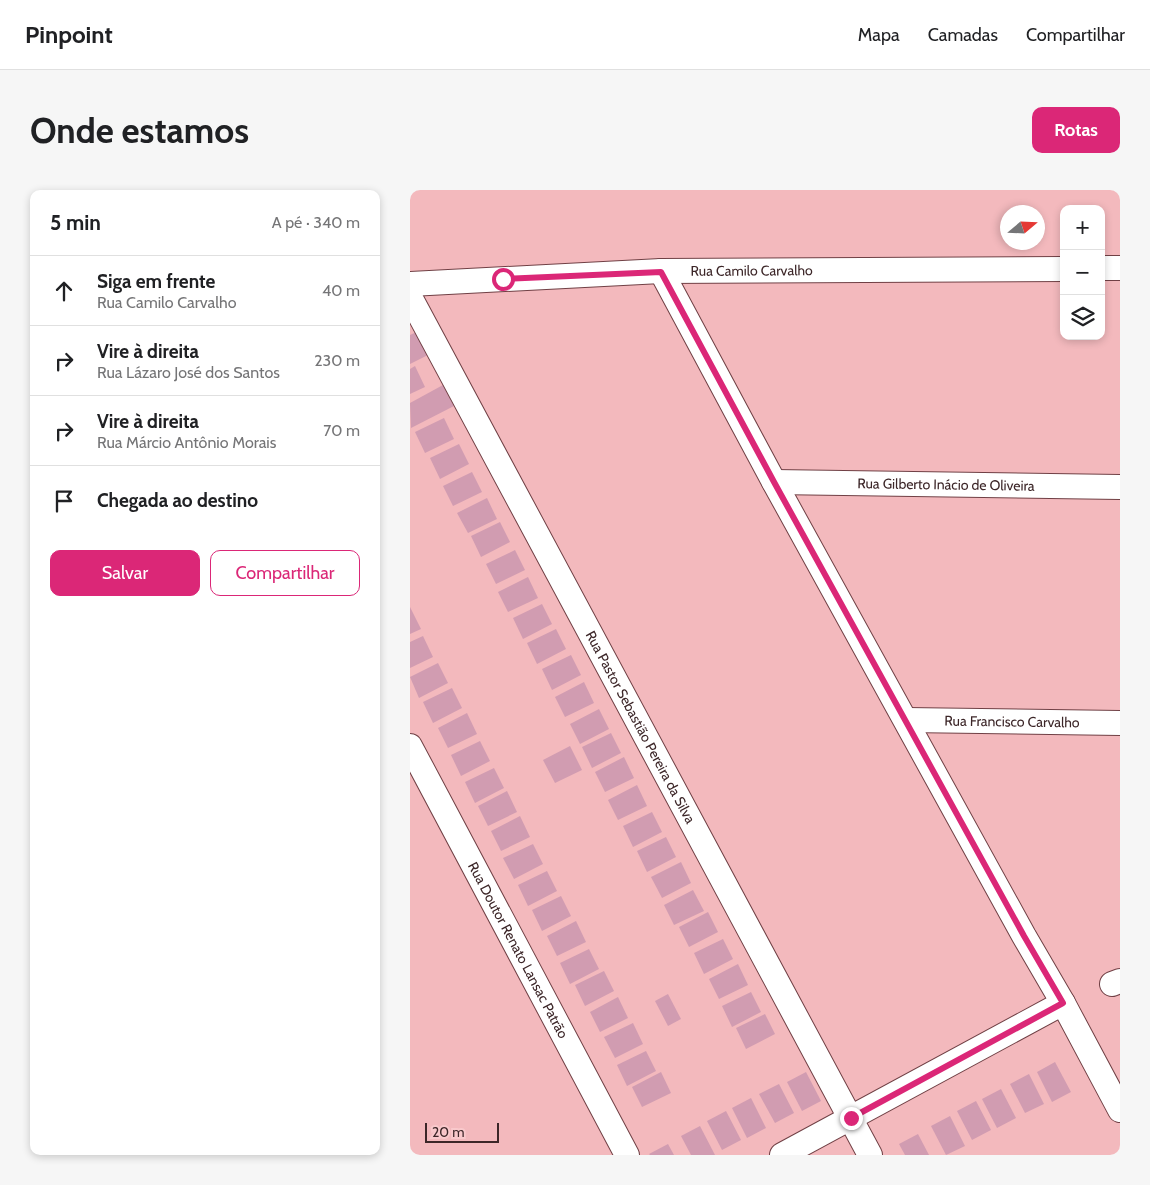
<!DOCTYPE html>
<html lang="pt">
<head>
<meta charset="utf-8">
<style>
	:root { --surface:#fff; --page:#f6f6f6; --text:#202124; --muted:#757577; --line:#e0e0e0; --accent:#db2777 }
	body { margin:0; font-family:Cabin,sans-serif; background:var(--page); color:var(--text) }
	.controls { position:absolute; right:15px; top:15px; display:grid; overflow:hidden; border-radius:10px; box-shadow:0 2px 8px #0003 }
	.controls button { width:45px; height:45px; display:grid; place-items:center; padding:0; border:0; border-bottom:1px solid var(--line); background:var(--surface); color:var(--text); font:25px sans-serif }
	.compass { position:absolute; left:590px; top:15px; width:45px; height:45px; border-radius:50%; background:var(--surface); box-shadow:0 2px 8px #0003; rotate:71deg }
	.scale { position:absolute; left:15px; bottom:12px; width:74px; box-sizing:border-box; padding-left:5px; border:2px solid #3c2628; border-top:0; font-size:14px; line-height:18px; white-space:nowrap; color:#3c2628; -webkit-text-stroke:4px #f9c9cc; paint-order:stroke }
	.stop { position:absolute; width:15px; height:15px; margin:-11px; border:4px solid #db2777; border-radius:50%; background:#fff }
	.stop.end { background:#db2777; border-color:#fff; box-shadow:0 1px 5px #0008 }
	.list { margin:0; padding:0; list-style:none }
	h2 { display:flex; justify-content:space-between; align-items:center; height:65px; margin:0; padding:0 20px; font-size:21px }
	h2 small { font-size:16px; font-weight:400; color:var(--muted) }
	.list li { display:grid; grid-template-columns:32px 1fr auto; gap:15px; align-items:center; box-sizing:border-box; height:70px; padding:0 20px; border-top:1px solid var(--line) }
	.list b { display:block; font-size:19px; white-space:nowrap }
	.list p { margin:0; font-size:16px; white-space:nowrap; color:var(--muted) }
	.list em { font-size:16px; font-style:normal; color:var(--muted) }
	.actions { display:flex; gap:10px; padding:15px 20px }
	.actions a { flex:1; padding:11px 0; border:1px solid var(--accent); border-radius:10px; text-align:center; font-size:18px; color:var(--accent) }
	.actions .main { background:var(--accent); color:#fff }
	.icon { flex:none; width:28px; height:28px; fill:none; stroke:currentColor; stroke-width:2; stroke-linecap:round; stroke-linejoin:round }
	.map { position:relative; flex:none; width:710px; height:965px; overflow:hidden; border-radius:10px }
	header { display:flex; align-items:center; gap:30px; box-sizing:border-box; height:70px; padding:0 25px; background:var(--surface); border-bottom:1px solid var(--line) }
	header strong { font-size:24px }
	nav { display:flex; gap:28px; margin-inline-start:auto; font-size:18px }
	.intro { display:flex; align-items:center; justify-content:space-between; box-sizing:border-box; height:120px; padding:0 30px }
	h1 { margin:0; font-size:35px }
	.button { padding:12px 22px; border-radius:10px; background:var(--accent); color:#fff; font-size:18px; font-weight:700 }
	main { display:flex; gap:30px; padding:0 30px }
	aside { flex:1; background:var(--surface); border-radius:10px; box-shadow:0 2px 8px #0003 }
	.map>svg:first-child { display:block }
</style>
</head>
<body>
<header>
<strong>Pinpoint</strong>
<nav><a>Mapa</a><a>Camadas</a><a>Compartilhar</a></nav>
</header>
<div class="intro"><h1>Onde estamos</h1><a class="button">Rotas</a></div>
<main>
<aside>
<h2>5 min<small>A pé · 340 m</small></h2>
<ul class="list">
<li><svg class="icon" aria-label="ahead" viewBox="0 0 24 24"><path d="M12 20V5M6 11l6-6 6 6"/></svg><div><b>Siga em frente</b><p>Rua Camilo Carvalho</p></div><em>40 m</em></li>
<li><svg class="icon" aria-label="right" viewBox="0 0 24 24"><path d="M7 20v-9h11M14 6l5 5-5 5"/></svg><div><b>Vire à direita</b><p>Rua Lázaro José dos Santos</p></div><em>230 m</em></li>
<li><svg class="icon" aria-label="right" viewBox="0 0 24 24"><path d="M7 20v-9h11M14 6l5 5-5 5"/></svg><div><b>Vire à direita</b><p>Rua Márcio Antônio Morais</p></div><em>70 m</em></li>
<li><svg class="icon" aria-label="arrive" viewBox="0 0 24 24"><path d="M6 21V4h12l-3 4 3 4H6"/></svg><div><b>Chegada ao destino</b></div></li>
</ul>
<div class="actions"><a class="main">Salvar</a><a>Compartilhar</a></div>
</aside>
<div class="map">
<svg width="710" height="965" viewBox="0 0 710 965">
	<rect width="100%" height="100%" fill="#f3b9bd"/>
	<!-- building -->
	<g fill="#d19cb1">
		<path d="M 11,140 L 22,163 L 0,174 L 0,145 Z"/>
		<path d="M 5,176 L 15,197 L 0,204 L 0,179 Z"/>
		<path d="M 33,195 L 44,216 L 1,238 L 0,213 Z"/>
		<path d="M 34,228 L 44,249 L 15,263 L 5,242 Z"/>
		<path d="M 49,254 L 59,274 L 30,289 L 20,268 Z"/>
		<path d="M 62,282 L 72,302 L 43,316 L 33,296 Z"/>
		<path d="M 77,308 L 87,329 L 58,343 L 47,323 Z"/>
		<path d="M 90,332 L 100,352 L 71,367 L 61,346 Z"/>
		<path d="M 105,360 L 115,380 L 86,394 L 76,374 Z"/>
		<path d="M 118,387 L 128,408 L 98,422 L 88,402 Z"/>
		<path d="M 132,414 L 142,434 L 113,449 L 103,428 Z"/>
		<path d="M 0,417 L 11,439 L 0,444 Z"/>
		<path d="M 146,439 L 156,459 L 127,474 L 117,453 Z"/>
		<path d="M 13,446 L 23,467 L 0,478 L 0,452 Z"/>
		<path d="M 161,465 L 171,485 L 142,500 L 132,479 Z"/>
		<path d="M 28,473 L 38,493 L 9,508 L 0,487 Z"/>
		<path d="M 174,492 L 184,513 L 155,527 L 145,507 Z"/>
		<path d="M 42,498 L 52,518 L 23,533 L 13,512 Z"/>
		<path d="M 189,519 L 199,539 L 170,554 L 160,534 Z"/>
		<path d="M 57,523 L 67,544 L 38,558 L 28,538 Z"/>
		<path d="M 201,543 L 211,563 L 182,578 L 172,557 Z"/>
		<path d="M 70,551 L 80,571 L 51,586 L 41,565 Z"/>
		<path d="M 160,556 L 172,580 L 145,593 L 133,570 Z"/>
		<path d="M 214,567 L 224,588 L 195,602 L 185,582 Z"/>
		<path d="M 84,578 L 94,598 L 65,613 L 55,592 Z"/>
		<path d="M 227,595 L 237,616 L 208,630 L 198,610 Z"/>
		<path d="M 97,601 L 107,622 L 78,636 L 68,616 Z"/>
		<path d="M 242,622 L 252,642 L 223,657 L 213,636 Z"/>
		<path d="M 110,626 L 120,647 L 91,661 L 81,641 Z"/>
		<path d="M 256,647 L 266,667 L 237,682 L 227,661 Z"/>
		<path d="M 123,654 L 133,674 L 104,689 L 93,668 Z"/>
		<path d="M 271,672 L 281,693 L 252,708 L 241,687 Z"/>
		<path d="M 137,681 L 147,701 L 118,716 L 108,695 Z"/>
		<path d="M 283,700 L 294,721 L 264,735 L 254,715 Z"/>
		<path d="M 151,706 L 161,726 L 132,741 L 122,720 Z"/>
		<path d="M 298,722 L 308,742 L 279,757 L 269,737 Z"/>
		<path d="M 166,731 L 176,752 L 147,766 L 137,746 Z"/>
		<path d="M 313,749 L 323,769 L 294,784 L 284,763 Z"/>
		<path d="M 179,759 L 189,779 L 160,794 L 150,773 Z"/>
		<path d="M 328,774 L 338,795 L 309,809 L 299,789 Z"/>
		<path d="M 194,781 L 204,801 L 175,816 L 165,795 Z"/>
		<path d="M 341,802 L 351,822 L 322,837 L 312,816 Z"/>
		<path d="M 258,804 L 271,829 L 258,836 L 245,811 Z"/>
		<path d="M 208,807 L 218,828 L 190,842 L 180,822 Z"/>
		<path d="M 355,824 L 365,844 L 336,859 L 326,838 Z"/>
		<path d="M 223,833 L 233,854 L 205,868 L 194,847 Z"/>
		<path d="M 236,861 L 246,881 L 217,896 L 207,875 Z"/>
		<path d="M 645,872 L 661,902 L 642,912 L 627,882 Z"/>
		<path d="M 251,882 L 261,903 L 232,917 L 222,897 Z"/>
		<path d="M 396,882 L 411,911 L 392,921 L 377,892 Z"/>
		<path d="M 619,884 L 634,914 L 615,923 L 600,894 Z"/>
		<path d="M 369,894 L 384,923 L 365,933 L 349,904 Z"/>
		<path d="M 591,899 L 606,928 L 587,938 L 572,909 Z"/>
		<path d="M 341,908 L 356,938 L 337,948 L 322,918 Z"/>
		<path d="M 566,911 L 581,940 L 562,950 L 547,921 Z"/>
		<path d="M 316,921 L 331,950 L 312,960 L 297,931 Z"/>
		<path d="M 540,926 L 555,956 L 536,965 L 521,936 Z"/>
		<path d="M 290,936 L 305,965 L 281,965 L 271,946 Z"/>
		<path d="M 508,944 L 519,965 L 495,965 L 489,954 Z"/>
		<path d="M 258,954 L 264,965 L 240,965 L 239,964 Z"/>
	</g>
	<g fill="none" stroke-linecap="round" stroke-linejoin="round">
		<defs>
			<g id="minor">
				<path d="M 691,78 L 710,78"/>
				<path d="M 251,81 L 364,292 L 614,746 L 653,813 L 710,920"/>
				<path id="s1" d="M 0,94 L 251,81 L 654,79"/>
				<path id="s2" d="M 0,107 L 460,965"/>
				<path id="s3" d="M 364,292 L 710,297"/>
				<path id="s4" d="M 496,530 L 710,533"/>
				<path id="s5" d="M 0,556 L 217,965"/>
				<path d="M 702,794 L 710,791"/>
				<path d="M 372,965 L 653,813"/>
			</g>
		</defs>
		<!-- minor casing -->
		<use href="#minor" stroke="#704045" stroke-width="26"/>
		<!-- minor -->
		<use href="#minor" stroke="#fff" stroke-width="24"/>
	</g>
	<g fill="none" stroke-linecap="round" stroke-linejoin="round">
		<!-- route -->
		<path stroke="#db2777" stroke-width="6" d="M 93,89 L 251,82 L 364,292 L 614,746 L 653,813 L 441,928"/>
	</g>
	<g text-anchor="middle" stroke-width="4" stroke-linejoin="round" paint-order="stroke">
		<!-- street labels -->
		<g font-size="14" fill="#3c2628" stroke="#f9c9cc">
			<text dy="5" stroke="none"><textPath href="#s1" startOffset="342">Rua Camilo Carvalho</textPath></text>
			<text dy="5" stroke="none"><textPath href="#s3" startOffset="172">Rua Gilberto Inácio de Oliveira</textPath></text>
			<text dy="5" stroke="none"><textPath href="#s4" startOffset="106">Rua Francisco Carvalho</textPath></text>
			<text dy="5" stroke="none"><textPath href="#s2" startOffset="488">Rua Pastor Sebastião Pereira da Silva</textPath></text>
			<text dy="5" stroke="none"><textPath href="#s5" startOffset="231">Rua Doutor Renato Lansac Patrão</textPath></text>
		</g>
	</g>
</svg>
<div class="controls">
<button>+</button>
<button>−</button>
<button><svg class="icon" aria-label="layers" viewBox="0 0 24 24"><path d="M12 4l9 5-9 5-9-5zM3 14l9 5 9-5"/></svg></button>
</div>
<svg class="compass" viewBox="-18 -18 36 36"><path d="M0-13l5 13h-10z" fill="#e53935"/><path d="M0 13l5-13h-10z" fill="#757577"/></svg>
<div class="scale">20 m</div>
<div class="stop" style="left:93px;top:89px"></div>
<div class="stop end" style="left:441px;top:928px"></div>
</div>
</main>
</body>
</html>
